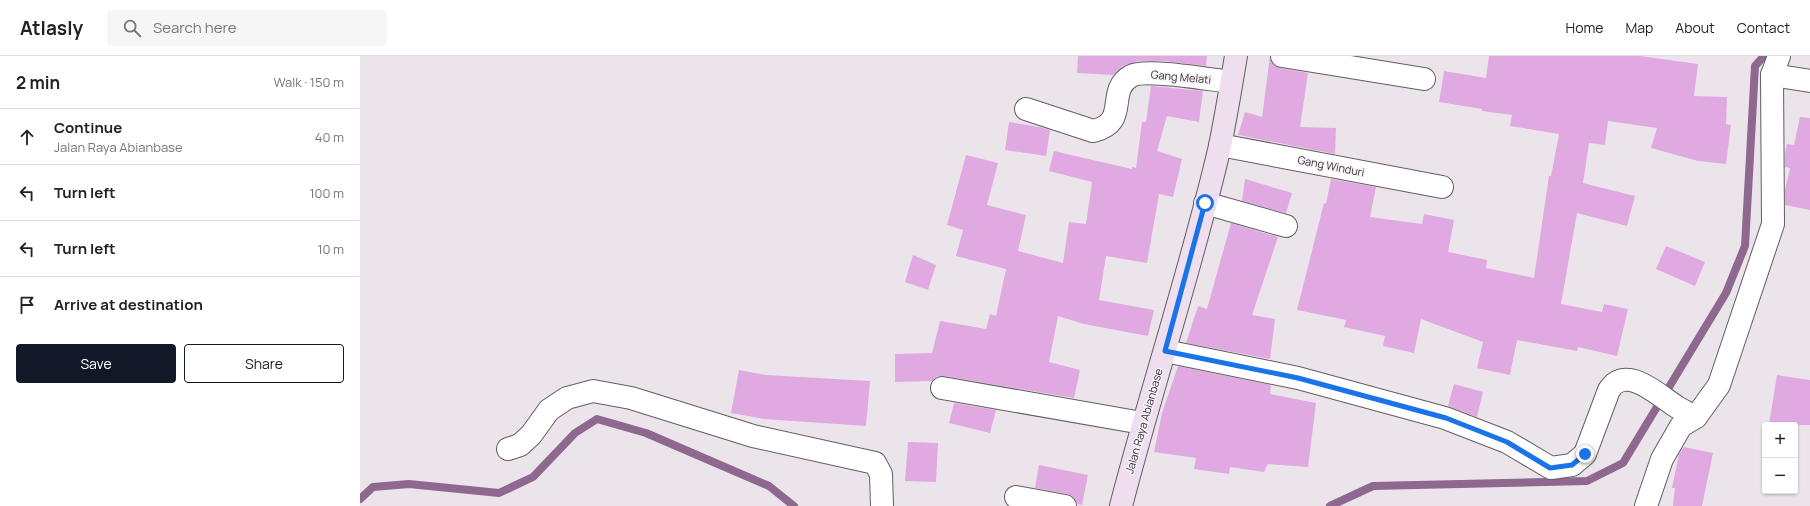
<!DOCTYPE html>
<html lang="en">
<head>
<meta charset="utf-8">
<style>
	:root { --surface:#fff; --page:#f6f6f6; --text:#222; --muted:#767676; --line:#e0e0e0; --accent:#111827 }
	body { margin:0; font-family:Manrope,sans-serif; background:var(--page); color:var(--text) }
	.controls { position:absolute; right:12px; bottom:12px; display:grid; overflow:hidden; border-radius:4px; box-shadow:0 1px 3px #0004 }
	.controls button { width:36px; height:36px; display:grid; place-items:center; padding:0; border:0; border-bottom:1px solid var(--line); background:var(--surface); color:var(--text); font:20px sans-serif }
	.stop { position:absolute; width:12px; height:12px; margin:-9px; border:3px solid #1a73e8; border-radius:50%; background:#fff }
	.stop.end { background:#1a73e8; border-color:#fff; box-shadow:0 1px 4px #0008 }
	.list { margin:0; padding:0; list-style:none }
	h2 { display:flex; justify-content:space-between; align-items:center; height:52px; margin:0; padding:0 16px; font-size:17px }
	h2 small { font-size:13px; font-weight:400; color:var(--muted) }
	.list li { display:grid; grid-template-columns:26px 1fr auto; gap:12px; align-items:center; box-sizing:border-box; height:56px; padding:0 16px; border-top:1px solid var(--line) }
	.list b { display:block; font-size:15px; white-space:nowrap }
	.list p { margin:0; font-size:13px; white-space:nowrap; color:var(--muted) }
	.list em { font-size:13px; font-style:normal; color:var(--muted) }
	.actions { display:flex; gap:8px; padding:12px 16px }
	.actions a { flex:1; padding:9px 0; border:1px solid var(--accent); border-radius:4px; text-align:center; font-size:14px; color:var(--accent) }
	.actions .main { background:var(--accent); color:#fff }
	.icon { flex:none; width:22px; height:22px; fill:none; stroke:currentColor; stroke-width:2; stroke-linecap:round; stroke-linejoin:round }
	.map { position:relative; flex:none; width:1450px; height:450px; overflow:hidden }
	header { display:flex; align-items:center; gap:24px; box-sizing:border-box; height:56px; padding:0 20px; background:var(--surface); border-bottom:1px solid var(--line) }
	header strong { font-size:19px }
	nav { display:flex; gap:22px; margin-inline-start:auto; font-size:14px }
	.search { width:280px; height:36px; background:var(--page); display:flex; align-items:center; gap:10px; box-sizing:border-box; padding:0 14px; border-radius:4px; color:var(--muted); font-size:15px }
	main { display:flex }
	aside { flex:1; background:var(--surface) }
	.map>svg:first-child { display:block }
</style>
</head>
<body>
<header>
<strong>Atlasly</strong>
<div class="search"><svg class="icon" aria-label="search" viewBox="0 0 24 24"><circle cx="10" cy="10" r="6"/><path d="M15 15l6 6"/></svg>Search here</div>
<nav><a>Home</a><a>Map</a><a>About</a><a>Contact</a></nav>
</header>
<main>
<aside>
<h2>2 min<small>Walk · 150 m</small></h2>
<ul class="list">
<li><svg class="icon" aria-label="ahead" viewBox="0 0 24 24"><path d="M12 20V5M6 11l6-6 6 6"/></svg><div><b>Continue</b><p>Jalan Raya Abianbase</p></div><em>40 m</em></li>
<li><svg class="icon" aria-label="left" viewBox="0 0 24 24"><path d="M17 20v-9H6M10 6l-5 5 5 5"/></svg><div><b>Turn left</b></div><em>100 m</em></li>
<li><svg class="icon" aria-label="left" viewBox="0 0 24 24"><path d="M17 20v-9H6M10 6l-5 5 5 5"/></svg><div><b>Turn left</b></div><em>10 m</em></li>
<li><svg class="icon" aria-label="arrive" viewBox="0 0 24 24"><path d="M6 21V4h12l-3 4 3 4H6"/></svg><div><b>Arrive at destination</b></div></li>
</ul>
<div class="actions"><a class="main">Save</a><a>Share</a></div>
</aside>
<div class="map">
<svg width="1450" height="450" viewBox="0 0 1450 450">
	<rect width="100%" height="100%" fill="#ebe5eb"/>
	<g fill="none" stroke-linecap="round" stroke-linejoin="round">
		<!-- stream -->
		<g stroke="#8e688e" stroke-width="8">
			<path d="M 0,443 L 13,431 L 49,428 L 139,437 L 173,421 L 215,377 L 237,363 L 286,377 L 409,430 L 434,450"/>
			<path d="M 970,450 L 1013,430 L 1227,425 L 1263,407 L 1366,237 L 1385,190 L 1395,10 L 1404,0"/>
		</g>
	</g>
	<!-- building -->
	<g fill="#e0a9e2">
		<path d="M 718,0 L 847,0 L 846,10 L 805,5 L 778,5 L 763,10 L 753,19 L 717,17 Z"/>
		<path d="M 910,0 L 914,9 L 920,12 L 948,17 L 940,71 L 976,72 L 975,98 L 878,79 L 885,56 L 902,61 Z"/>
		<path d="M 1129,0 L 1280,0 L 1338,8 L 1334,40 L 1367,41 L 1366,68 L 1371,69 L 1366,108 L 1338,105 L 1291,92 L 1297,72 L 1248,65 L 1245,89 L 1229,87 L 1223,127 L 1275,140 L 1267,170 L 1217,157 L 1201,248 L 1242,256 L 1244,248 L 1268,253 L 1257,300 L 1218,291 L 1217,295 L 1157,284 L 1150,319 L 1117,312 L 1123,286 L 1061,263 L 1054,297 L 1023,290 L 1025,280 L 984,271 L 986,264 L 937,254 L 964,147 L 966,148 L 971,123 L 1016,131 L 1010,161 L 1062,168 L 1064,158 L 1094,164 L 1088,196 L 1127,204 L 1126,212 L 1174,222 L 1189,120 L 1191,120 L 1199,78 L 1150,70 L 1152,59 L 1122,55 L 1122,53 L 1079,46 L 1084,15 L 1126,22 Z"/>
		<path d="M 791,30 L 843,35 L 839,66 L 807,60 L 797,95 L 822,103 L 813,141 L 799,138 L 787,207 L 746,200 L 739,244 L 794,254 L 788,280 L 724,268 L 698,260 L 689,306 L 720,314 L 714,342 L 584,320 L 577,320 L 572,325 L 535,326 L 535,298 L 572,297 L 580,265 L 626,273 L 630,258 L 636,260 L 646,213 L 596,200 L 603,174 L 587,169 L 606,99 L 638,107 L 627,149 L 666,159 L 658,195 L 703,207 L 709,166 L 726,168 L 732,126 L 689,115 L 694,95 L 772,113 L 772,111 L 776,112 L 782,66 L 786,66 Z"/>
		<path d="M 1440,61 L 1450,62 L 1450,154 L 1425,149 L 1425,134 L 1430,112 L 1425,111 L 1425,97 L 1427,88 L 1434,89 Z"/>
		<path d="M 649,66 L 680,71 L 690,74 L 686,100 L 645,94 Z"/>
		<path d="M 885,123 L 932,137 L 926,157 L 882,145 Z"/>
		<path d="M 871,167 L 918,181 L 892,259 L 915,263 L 910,303 L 826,287 L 838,250 L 847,253 Z"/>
		<path d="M 1306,190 L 1345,206 L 1335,230 L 1296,213 Z"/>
		<path d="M 553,199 L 576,209 L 568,234 L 545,226 Z"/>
		<path d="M 818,310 L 911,329 L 910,338 L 956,347 L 948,411 L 908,408 L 904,416 L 870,411 L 869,418 L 834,413 L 836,402 L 794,396 L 802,357 Z"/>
		<path d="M 379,314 L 406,319 L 510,325 L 506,370 L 404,363 L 371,357 Z"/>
		<path d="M 1417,319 L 1450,324 L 1450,369 L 1409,369 Z"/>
		<path d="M 1094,328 L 1123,336 L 1117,361 L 1088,350 Z"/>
		<path d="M 594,347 L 636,354 L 630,377 L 589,367 Z"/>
		<path d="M 548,386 L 578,387 L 576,426 L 545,425 Z"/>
		<path d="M 1324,391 L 1353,397 L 1342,450 L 1313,450 L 1315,432 L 1312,432 L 1319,398 Z"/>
		<path d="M 679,409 L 728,419 L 722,449 L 717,448 L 713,441 L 708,438 L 675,432 Z"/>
	</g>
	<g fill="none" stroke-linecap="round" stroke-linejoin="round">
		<defs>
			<g id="minor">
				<path d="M 922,0 L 1064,23"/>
				<path d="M 1412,19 L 1450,25"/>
				<path d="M 666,53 L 733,75 C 771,66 745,35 771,20 C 786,12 852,24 871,26"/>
				<path d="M 860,89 L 1082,131"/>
				<path d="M 845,147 L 926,170"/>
				<path d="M 805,295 L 938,322 L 1085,362 L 1147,386 L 1191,412 L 1212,409 L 1225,398 L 1249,334 C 1266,307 1299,340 1317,351 C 1323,355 1330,358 1336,361"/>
				<path d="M 582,332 L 782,367"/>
				<path d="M 148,393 L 160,389 L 171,379 L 189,354 L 207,342 L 233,335 L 271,342 L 393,380 L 515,407 L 521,418 L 522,450"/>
				<path d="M 656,441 L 705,450"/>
				<path d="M 1286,450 L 1302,403 L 1321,370 L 1336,361 L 1359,329 L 1413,168 L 1412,19 L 1419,0"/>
			</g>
			<path id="secondary" d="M 761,450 C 792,330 832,211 860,90 C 866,60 871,30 876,0"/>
		</defs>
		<!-- minor casing -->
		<use href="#minor" stroke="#635d63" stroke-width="24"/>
		<!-- secondary casing -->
		<use href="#secondary" stroke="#635d63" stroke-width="24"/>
		<!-- minor -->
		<use href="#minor" stroke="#fff" stroke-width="22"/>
		<!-- secondary -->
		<use href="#secondary" stroke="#eedeee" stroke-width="22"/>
	</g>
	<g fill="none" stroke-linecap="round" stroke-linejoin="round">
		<!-- route -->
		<path stroke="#1a73e8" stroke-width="5" d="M 845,147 L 805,295 L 938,322 L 1086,362 L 1147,386 L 1190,412 L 1212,409 L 1225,398"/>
	</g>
	<g text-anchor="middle" stroke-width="3" stroke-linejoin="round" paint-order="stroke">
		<!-- street labels -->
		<g font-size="11" fill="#343134" stroke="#f9f2f9">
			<text transform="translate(821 21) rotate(5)" y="4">Gang Melati</text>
			<text transform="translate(971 110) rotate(11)" y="4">Gang Winduri</text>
			<text transform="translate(784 365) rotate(-74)" y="4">Jalan Raya Abianbase</text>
		</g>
	</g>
</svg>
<div class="controls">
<button>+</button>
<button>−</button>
</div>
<div class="stop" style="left:845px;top:147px"></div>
<div class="stop end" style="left:1225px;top:398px"></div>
</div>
</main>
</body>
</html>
